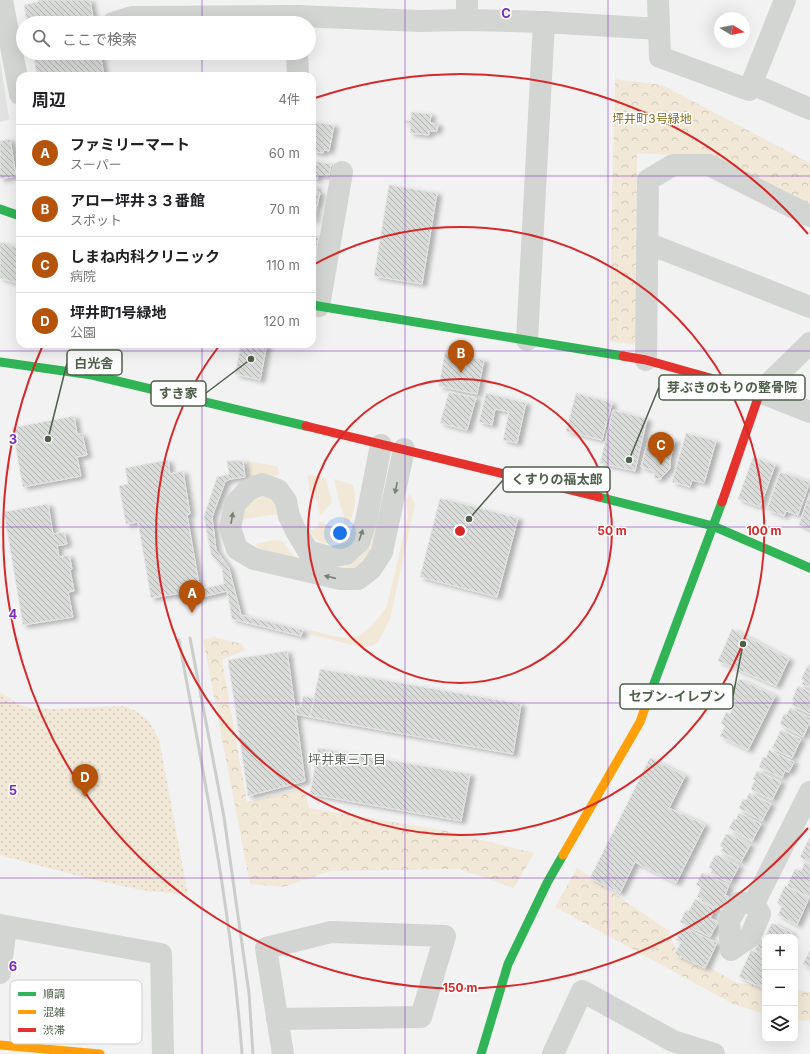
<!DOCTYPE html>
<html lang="ja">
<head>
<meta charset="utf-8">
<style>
	:root { --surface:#fff; --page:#f2f2f2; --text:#202124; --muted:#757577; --line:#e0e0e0; --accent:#b45309 }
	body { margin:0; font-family:Inter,"Noto Sans JP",sans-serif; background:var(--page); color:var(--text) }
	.controls { position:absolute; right:12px; bottom:12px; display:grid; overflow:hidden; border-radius:8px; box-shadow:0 4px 16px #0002 }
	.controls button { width:36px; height:36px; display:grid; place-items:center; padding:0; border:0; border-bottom:1px solid var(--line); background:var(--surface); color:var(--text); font:20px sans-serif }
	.compass { position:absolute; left:714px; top:12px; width:36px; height:36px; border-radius:50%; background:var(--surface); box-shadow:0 4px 16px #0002; rotate:100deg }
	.you { position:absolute; left:340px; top:533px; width:14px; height:14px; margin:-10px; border:3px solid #fff; border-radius:50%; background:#1a73e8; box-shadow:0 0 0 6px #1a73e833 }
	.badge { display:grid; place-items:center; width:26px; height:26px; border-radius:50%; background:var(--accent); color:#fff; font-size:13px; font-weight:700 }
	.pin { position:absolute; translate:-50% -33px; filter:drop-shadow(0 1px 2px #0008) }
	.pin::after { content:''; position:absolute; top:21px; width:14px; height:12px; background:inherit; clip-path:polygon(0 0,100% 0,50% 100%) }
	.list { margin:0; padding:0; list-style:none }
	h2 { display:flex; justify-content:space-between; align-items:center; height:52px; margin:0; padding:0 16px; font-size:17px }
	h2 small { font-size:13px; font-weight:400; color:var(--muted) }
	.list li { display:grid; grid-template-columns:26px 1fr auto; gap:12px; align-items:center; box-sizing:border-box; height:56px; padding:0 16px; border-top:1px solid var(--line) }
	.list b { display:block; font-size:15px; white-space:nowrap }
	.list p { margin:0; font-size:13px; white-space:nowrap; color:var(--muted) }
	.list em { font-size:13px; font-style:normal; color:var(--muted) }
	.icon { flex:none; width:22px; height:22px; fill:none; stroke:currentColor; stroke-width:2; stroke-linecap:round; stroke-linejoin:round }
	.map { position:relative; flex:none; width:810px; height:1054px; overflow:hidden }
	.search { position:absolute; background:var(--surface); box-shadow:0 4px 16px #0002; left:16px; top:16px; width:300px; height:44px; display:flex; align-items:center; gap:10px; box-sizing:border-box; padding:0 14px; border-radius:22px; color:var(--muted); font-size:15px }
	.panel { position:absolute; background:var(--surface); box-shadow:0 4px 16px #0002; left:16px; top:72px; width:300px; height:276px; border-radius:12px }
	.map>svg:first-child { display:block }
</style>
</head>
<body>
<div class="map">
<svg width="810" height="1054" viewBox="0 0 810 1054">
	<defs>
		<pattern id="forest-crowns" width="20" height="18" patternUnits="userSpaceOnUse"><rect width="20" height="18" fill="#f1e8d8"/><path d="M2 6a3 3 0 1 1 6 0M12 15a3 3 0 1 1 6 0" fill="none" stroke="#d0c9bb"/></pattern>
		<pattern id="park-dots" width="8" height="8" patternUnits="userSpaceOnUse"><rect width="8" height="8" fill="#f1e8d8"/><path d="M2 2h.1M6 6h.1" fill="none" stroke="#d0c9bb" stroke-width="1.8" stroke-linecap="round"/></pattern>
		<pattern id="building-back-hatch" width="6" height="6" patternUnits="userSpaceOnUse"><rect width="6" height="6" fill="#d9dbd9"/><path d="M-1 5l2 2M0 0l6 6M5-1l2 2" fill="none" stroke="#b2b5b2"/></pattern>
		<filter id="shadow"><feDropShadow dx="4.5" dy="2.5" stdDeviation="2" flood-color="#0004"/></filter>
	</defs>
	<rect width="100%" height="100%" fill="#f2f2f3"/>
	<!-- education -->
	<path fill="#e1e2e1" d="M 0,58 L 9,119 L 0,122 Z"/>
	<!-- grass -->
	<g fill="#f1e8d8">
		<path d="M 247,461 L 277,466 L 279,475 L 249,479 Z"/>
		<path d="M 308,475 L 326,478 C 327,487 331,494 332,502 L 320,516 L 317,500 L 309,491 C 310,485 307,481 308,475 Z"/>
		<path d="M 334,479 L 353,485 C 360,508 349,530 330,544 C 319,543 314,539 309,529 L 312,530 L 318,527 L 319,521 L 335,528 C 350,523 343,514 340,504 C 338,496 336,488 334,479 Z"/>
		<path d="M 409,494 L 415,504 L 390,619 L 378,642 L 371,646 L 361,647 L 308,634 L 309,630 C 319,632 343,639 353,638 C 364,636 381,616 387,606 L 408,516 L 406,500 Z"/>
		<path d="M 268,496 L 273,500 L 279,514 L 243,519 C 243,516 243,510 244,506 C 248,499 261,497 268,496 Z"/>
		<path d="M 384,496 L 374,550 L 363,562 L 351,570 L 339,572 L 257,549 L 256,544 L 274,540 L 282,541 L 293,555 L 303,562 L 336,568 L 347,566 L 359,558 L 369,546 Z"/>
	</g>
	<!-- forest -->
	<g fill="url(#forest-crowns)">
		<path d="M 615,79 L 662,85 L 810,163 L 810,208 L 713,158 L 637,153 L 636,345 L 609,341 Z"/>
		<path d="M 214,637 L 242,644 L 245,650 L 222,660 L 247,802 L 304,788 L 309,808 L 446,831 L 534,853 L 514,888 L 459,869 L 330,871 L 284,887 L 250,884 L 203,640 Z"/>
		<path d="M 577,868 L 669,931 L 675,948 L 737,983 L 765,986 L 765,1014 L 733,1004 L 555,907 Z"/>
		<path d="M 795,990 L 810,992 L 810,1020 L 802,1021 L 795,1020 Z"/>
	</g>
	<!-- park -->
	<path fill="url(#park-dots)" d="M 0,693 L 2,693 L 19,705 L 31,708 L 54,709 L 124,706 L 136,711 L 149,721 L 159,739 L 188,895 L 141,890 L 86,878 L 0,855 Z"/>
	<!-- building -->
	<g fill="url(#building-back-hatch)" stroke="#e4e5e4" filter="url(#shadow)">
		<path d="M 38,0 L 90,0 L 94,23 L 27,23 L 24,5 L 38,2 Z"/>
		<path d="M 33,53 L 100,53 L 104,76 L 37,76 Z"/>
		<path d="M 411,112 L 431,114 L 430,123 L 438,124 L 437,131 L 429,131 L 429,135 L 410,133 L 411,124 L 405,123 L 405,120 L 411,121 Z"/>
		<path d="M 313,122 L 334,125 L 329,151 L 324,150 L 323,153 L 312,151 Z"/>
		<path d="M 10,139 L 16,176 L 0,179 L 0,141 Z"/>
		<path d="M 312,161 L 331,164 L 329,176 L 318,175 L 317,179 L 312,179 Z"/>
		<path d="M 312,185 L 316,186 L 316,191 L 320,193 L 317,206 L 312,205 Z"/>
		<path d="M 389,185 L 437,193 L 422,284 L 374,276 Z"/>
		<path d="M 312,206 L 316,207 L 314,221 L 312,220 Z"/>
		<path d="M 312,235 L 319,237 L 316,251 L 312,250 Z"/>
		<path d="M 0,242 L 20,249 L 20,284 L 0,278 Z"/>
		<path d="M 312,251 L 317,252 L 316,262 L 312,262 Z"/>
		<path d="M 241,344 L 267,344 L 260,380 L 235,374 Z"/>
		<path d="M 445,352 L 484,360 L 477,394 L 439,386 Z"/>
		<path d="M 449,392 L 476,398 L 467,430 L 440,423 Z"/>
		<path d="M 486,393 L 526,403 L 517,443 L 503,440 L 509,412 L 495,409 L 492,425 L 479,422 Z"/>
		<path d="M 576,393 L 612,403 L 602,440 L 566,431 Z"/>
		<path d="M 613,410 L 647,419 L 635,471 L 600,463 Z"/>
		<path d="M 74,416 L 77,434 L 82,434 L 87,455 L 77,457 L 81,476 L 23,487 L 12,428 Z"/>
		<path d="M 686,433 L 716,441 L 704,483 L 692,480 L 690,487 L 672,482 Z"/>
		<path d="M 650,434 L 675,440 L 670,460 L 670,468 L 664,475 L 662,476 L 661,479 L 654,478 L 655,474 L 652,470 L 641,467 Z"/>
		<path d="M 753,457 L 775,465 L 760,507 L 738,499 Z"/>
		<path d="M 168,460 L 170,474 L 183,471 L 190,514 L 187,515 L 200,590 L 151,598 L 138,522 L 126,524 L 119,486 L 128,484 L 125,468 Z"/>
		<path d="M 227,461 L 243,461 L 245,477 L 230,479 L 225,482 L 212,517 L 216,550 L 229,568 L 241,615 L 303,630 L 301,636 L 232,619 L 227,591 L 189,600 L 187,592 L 224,584 L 222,568 L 211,554 L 204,516 L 217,477 L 229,474 Z"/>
		<path d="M 780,472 L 810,482 L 798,515 L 786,511 L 784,516 L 767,510 Z"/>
		<path d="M 810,492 L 810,529 L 799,525 Z"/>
		<path d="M 440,498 L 518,518 L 497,597 L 420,577 Z"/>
		<path d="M 48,504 L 53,534 L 64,532 L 67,544 L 57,546 L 59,557 L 69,555 L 72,569 L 70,570 L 74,591 L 68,592 L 73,617 L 23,625 L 4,512 Z"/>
		<path d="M 732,629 L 789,659 L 776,686 L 718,661 Z"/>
		<path d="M 287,651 L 305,781 L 248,796 L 228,660 Z"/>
		<path d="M 808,665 L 810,666 L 810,688 L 802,684 L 804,680 L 801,679 Z"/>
		<path d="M 320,669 L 521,704 L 513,754 L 310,717 Z"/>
		<path d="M 739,679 L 775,696 L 748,750 L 720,736 L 725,726 L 721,723 L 726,712 L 730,714 L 735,702 L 729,699 Z"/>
		<path d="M 798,686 L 810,692 L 810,714 L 792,705 L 794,701 L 792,700 Z"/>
		<path d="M 303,696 L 314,698 L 310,717 L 296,714 L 295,706 L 301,707 Z"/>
		<path d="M 790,708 L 810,718 L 810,722 L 803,737 L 780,724 L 784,714 L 787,715 Z"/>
		<path d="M 781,730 L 801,739 L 792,758 L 772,748 Z"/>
		<path d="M 318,748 L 470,774 L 461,821 L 310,794 Z"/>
		<path d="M 769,750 L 794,762 L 789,772 L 785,771 L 782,778 L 759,767 L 763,757 L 766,758 Z"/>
		<path d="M 650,758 L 685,776 L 669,808 L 705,825 L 676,883 L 635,862 L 620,893 L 590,878 Z"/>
		<path d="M 757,771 L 781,782 L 772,800 L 751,789 L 755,780 L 753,779 Z"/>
		<path d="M 749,793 L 771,804 L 762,821 L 739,808 L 743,799 L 746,800 Z"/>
		<path d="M 739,813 L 761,824 L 752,841 L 729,828 L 734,819 L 736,820 Z"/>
		<path d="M 726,834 L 728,835 L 729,834 L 750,845 L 741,862 L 721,851 L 723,848 L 720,846 Z"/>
		<path d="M 810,837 L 810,862 L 800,857 Z"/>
		<path d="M 715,855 L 717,856 L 718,855 L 739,866 L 730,883 L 711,873 L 712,869 L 709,867 Z"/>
		<path d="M 805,862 L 810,864 L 810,897 L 787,886 L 795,869 L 801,871 Z"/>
		<path d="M 702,873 L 729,885 L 725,895 L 729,897 L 722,910 L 701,901 L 702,899 L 697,897 L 701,887 L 696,885 Z"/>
		<path d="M 785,886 L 809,898 L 797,925 L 778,915 L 782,906 L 777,903 Z"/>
		<path d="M 695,899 L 715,909 L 710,918 L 718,922 L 710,937 L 680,922 L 686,910 L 689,911 Z"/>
		<path d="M 772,923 L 792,933 L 790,937 L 765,937 Z"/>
		<path d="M 683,927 L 717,943 L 705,968 L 675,954 L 681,942 L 676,940 Z"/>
		<path d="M 765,937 L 765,954 L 755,950 L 761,939 L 764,940 Z"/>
		<path d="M 751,950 L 765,957 L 765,989 L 739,977 Z"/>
		<path d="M 810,950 L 810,968 L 803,964 Z"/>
	</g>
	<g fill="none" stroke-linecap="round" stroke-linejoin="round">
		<!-- street -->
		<g stroke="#d2d5d1" stroke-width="22">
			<path d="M 2,0 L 20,94"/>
			<path d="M 467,0 L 467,20"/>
			<path d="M 658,0 L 660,57 L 749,90 L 785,0"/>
			<path d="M 113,23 L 132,17 L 297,16 L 420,21 L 467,20 L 544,22 L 659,29"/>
			<path d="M 297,53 L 298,76"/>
			<path d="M 752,84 L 810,109"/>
			<path d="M 647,243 L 810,307"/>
			<path d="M 319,306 L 342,172"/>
			<path d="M 527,340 L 544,22"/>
			<path d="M 810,343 L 760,392 L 810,412"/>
			<path d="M 646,360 L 648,180 L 673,165 L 709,165 L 810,216"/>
			<path d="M 381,445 L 366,521 L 359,542 L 346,554 L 330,557 L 308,551 L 295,529 L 289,516 L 286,501 L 278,490 L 262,484 L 248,490 L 235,504 L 230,528 L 237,549 L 254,559 L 341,579 L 358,579 L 371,569 L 382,552 L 404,449"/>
			<path d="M 739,903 L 754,903 L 760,914 L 750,937 L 731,950 L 729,921 Z"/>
			<path d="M 754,903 L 810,792"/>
			<path d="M 0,925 L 161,954 L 163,1054"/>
			<path d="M 0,973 L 6,927"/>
			<path d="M 277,1019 L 421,1017 L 445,936 L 331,932 L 266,948 L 283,1054"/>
			<path d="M 553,1054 L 582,991 L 673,1041 L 714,1054"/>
		</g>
		<!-- fast -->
		<g stroke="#30b455" stroke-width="9">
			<path d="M 0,209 L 20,216"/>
			<path d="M 312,305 L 623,356"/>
			<path d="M 0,362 L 92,375 L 306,426"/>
			<path d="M 599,497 L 713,526 L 810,568"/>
			<path d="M 650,694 L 722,502"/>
			<path d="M 481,1054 L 508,964 L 547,883 L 563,855"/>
		</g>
		<!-- slow -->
		<g stroke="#ff9f0a" stroke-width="9">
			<path d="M 563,855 L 640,722 L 650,694"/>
			<path d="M 0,1045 L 100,1054"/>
		</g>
		<!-- jam -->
		<g stroke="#e5322d" stroke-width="9">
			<path d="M 623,356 L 646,360 L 760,392 L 722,502"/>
			<path d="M 306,426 L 599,497"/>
		</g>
		<!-- rail -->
		<g stroke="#cacdc9" stroke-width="3">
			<path d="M 190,638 L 224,817 L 249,993 L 253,1054"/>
			<path d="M 179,640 C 204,777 232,915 242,1054"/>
		</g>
	</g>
	<!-- one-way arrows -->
	<defs><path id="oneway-solid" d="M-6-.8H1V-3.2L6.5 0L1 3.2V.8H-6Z"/></defs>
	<g fill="#768272">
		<use href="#oneway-solid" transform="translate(396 488) rotate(102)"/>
		<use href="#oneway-solid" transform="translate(232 518) rotate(-80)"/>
		<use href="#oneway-solid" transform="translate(361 535) rotate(-71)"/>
		<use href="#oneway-solid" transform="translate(330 577) rotate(-167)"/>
	</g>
	<!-- grid -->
	<path fill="none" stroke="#7b2cbf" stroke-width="1" stroke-opacity="0.55" d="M 202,0 L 202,23M 405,0 L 405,1054M 608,0 L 608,1054M 202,53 L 202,76M 0,176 L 20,176M 312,176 L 810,176M 202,344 L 202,1054M 0,351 L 810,351M 0,527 L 810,527M 0,703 L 810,703M 0,878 L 810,878"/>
	<!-- distance rings -->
	<g fill="none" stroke="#d62828" stroke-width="2">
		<circle cx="460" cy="531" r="152"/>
		<path d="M313 265A304 304 0 1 1 219 346"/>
		<path d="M808 828A457 457 0 0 1 43 345M315 98A457 457 0 0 1 808 234"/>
	</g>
	<g text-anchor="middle" stroke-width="3" stroke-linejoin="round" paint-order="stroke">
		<!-- park labels -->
		<g font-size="12" fill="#826b18" stroke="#fff">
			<text x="652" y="123">坪井町3号緑地</text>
		</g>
		<!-- neighbourhood labels -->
		<g font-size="13" fill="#5f665e" stroke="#fff">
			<text x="347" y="764">坪井東三丁目</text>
		</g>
	</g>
	<!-- legend -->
	<rect x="10" y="980" width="132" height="64" rx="6" fill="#fff" stroke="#cacfc8" stroke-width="1"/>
	<rect x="18" y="992" width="18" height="4" fill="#30b455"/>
	<rect x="18" y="1010" width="18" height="4" fill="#ff9f0a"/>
	<rect x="18" y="1028" width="18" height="4" fill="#e5322d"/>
	<g font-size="11" fill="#4e5f49">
		<text x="43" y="998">順調</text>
		<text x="43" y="1016">混雑</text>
		<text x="43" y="1034">渋滞</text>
	</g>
	<g font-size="13" text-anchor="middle" font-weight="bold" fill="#7b2cbf" stroke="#fff" stroke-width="3" stroke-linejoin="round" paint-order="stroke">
		<text x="506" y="18">C</text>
		<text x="13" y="444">3</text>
		<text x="13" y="619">4</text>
		<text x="13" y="795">5</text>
		<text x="13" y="971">6</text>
	</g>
	<circle cx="460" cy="531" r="6" fill="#d62828" stroke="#fff" stroke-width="2"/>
	<g font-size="12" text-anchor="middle" font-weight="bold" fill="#d62828" stroke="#fff" stroke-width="3" stroke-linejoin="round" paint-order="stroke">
		<text x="612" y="535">50 m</text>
		<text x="764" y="535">100 m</text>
		<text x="460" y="992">150 m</text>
	</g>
	<!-- callouts -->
	<path fill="none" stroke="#4e5f49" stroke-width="1.5" d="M48 439L67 363M629 460L659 387M251 359L206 393M469 519L503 480M743 644L733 696"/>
	<g fill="#4e5f49" stroke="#fff" stroke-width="1.5">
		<circle cx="48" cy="439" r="4"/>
		<circle cx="629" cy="460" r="4"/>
		<circle cx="251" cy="359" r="4"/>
		<circle cx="469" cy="519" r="4"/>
		<circle cx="743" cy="644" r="4"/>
	</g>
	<g fill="#fff" stroke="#4e5f49" stroke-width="1.5">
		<rect x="67" y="350" width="55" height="25" rx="4"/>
		<rect x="659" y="375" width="146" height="25" rx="4"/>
		<rect x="151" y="381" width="55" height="25" rx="4"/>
		<rect x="503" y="467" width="107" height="25" rx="4"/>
		<rect x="620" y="684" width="113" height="25" rx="4"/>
	</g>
	<g font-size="13" text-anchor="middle" font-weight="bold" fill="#4e5f49">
		<text x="94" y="368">白光舎</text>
		<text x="732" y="392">芽ぶきのもりの整骨院</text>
		<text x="178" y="398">すき家</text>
		<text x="557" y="484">くすりの福太郎</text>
		<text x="677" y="701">セブン-イレブン</text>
	</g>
</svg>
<div class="controls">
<button>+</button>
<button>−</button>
<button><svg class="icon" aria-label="layers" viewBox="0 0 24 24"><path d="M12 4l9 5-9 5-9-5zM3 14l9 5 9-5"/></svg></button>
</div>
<svg class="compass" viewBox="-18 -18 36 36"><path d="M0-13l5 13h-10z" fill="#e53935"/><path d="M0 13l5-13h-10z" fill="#757577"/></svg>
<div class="you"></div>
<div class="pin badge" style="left:192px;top:613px">A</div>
<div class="pin badge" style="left:461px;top:373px">B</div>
<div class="pin badge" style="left:661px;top:465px">C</div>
<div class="pin badge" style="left:85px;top:797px">D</div>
<div class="search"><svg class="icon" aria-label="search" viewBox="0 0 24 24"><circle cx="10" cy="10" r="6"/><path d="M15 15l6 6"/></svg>ここで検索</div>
<section class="panel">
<h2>周辺<small>4件</small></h2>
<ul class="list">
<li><span class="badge">A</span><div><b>ファミリーマート</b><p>スーパー</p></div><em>60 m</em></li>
<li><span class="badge">B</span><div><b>アロー坪井３３番館</b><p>スポット</p></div><em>70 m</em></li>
<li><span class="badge">C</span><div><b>しまね内科クリニック</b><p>病院</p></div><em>110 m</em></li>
<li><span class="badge">D</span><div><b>坪井町1号緑地</b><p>公園</p></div><em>120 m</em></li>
</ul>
</section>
</div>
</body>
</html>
